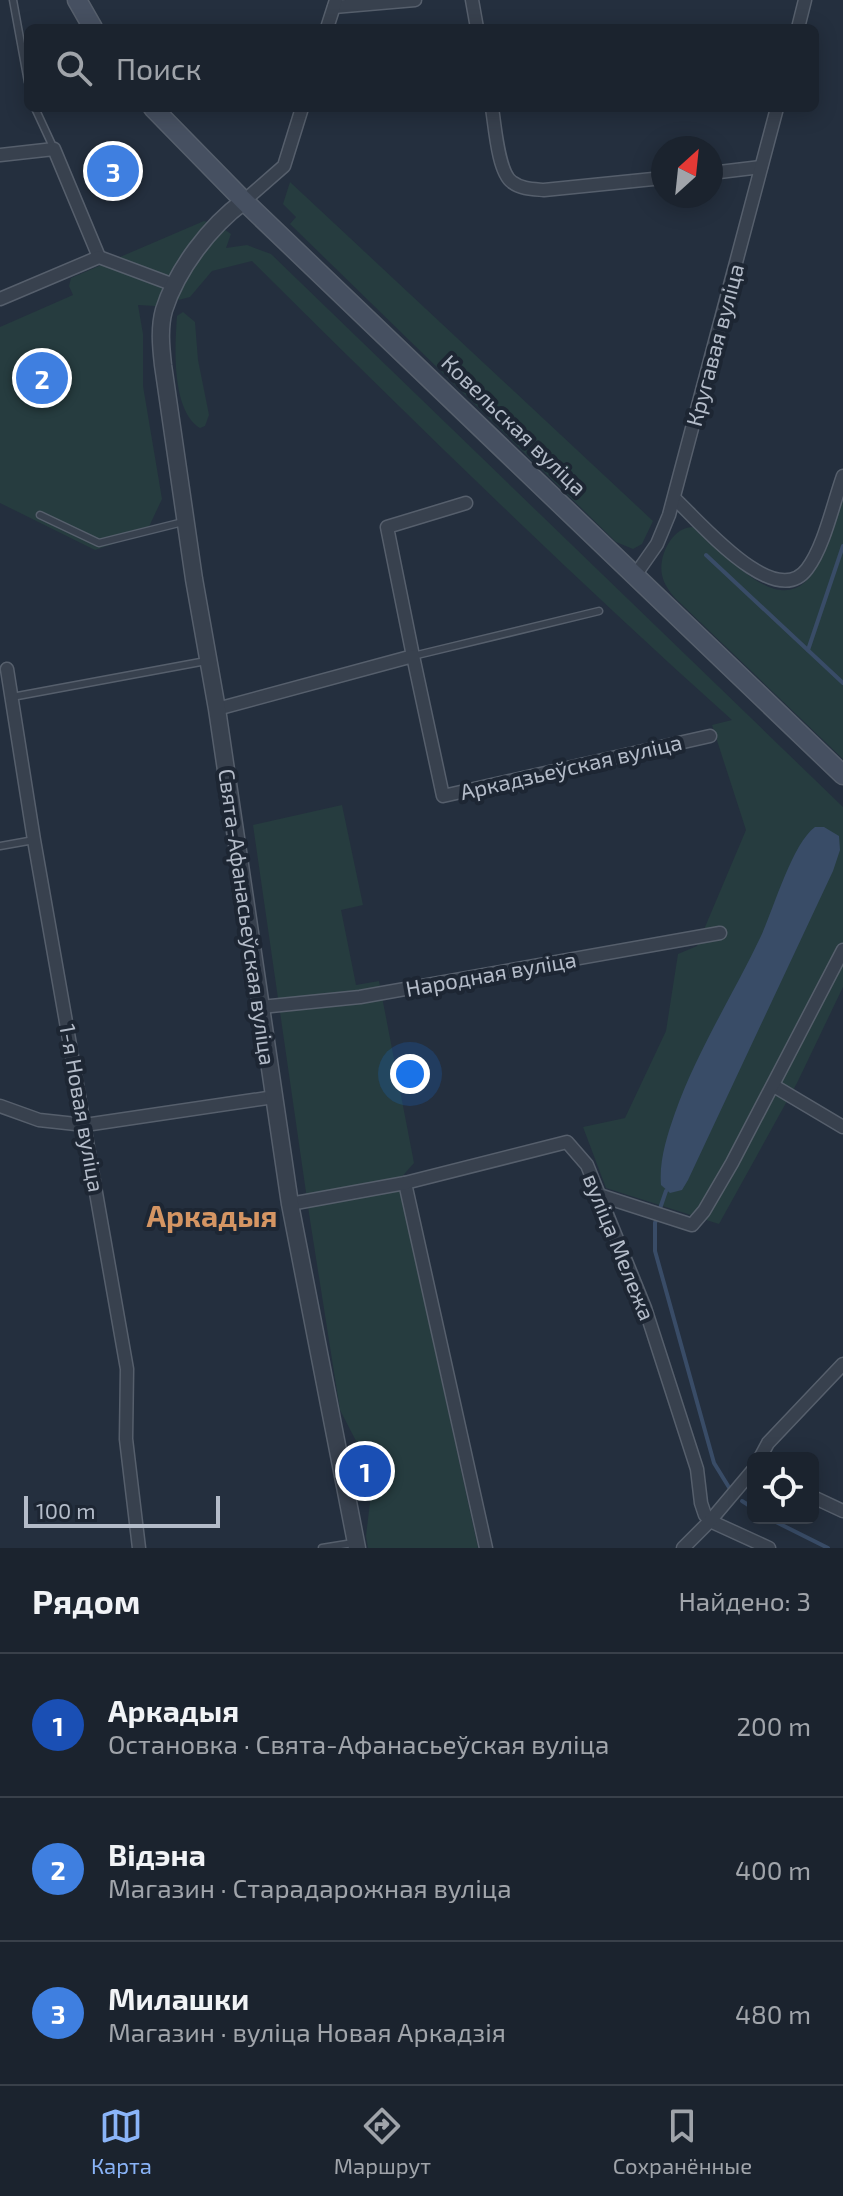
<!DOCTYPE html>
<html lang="ru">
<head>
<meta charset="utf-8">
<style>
	:root { --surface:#1b232e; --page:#282f3a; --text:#f1f3f6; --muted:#a0a4aa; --line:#39404a; --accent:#8ab4f8 }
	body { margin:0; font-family:"Exo 2",sans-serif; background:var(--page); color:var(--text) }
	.controls { position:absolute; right:24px; bottom:24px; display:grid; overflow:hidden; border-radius:12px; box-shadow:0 4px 20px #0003 }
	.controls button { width:72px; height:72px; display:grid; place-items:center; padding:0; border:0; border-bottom:2px solid var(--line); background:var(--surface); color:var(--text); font:40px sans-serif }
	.compass { position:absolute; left:651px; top:136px; width:72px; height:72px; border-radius:50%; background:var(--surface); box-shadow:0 4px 20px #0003; rotate:27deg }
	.scale { position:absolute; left:24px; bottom:20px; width:196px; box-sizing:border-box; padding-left:8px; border:4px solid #b4bcc9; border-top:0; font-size:22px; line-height:28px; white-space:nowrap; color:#b4bcc9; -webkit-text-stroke:6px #1d2633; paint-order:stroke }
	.you { position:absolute; left:410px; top:1074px; width:28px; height:28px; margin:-20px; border:6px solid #fff; border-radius:50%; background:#1a73e8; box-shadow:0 0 0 12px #1a73e833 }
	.badge { display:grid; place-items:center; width:52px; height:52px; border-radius:50%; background:var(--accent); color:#fff; font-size:26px; font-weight:700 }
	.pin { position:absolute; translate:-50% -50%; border:4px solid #fff; box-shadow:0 2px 8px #0006 }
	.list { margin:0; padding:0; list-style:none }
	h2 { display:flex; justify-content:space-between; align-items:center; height:104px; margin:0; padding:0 32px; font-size:34px }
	h2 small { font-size:26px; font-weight:400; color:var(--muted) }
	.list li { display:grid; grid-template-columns:52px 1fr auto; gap:24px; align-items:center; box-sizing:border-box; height:144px; padding:0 32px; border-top:2px solid var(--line) }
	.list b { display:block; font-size:30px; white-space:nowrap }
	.list p { margin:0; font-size:26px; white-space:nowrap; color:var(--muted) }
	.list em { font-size:26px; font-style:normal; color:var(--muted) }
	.icon { flex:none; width:44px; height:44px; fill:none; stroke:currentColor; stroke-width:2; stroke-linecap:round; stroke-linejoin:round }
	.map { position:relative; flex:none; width:843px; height:1548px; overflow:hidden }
	.search { position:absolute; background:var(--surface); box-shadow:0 4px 20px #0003; left:24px; right:24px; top:24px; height:88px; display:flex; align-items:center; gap:20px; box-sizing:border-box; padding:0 28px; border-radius:12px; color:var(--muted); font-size:30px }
	.sheet { height:536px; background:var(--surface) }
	nav { display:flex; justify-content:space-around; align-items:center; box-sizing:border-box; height:112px; border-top:2px solid var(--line); background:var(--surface); font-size:22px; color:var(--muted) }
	nav a { display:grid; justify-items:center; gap:4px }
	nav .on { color:var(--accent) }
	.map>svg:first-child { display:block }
</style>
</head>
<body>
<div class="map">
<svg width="843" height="1548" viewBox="0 0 843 1548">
	<rect width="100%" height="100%" fill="#242f3e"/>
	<!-- green -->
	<g fill="#263c3f">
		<path d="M 290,182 L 653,521 L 642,544 L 633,549 L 616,542 L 290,224 L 296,217 L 283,204 Z"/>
		<path d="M 204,221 L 218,225 L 231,234 L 226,248 L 247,245 L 271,254 L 843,807 L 843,987 L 797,1083 L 719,1224 L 606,1188 L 583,1127 L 625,1118 L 666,1031 L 678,954 L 697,946 L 746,830 L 712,725 L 732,720 C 567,572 409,417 252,261 L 212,271 L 190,297 L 155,306 L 138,305 L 143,334 L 143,386 L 162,499 L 146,533 L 95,550 L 0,503 L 0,327 L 73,295 L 69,286 L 71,278 Z"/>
		<path d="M 183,312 L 195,322 L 198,360 L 209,415 L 205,426 L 200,428 C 171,410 175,345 177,316 Z"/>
		<path d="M 843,499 L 843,759 L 675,598 C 669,591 664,584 662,575 C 658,555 673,525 695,527 C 713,537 726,557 742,570 C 811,627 824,551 843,499 Z"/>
		<path d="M 342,805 L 363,905 L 341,910 L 356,985 L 379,981 L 414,1163 L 398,1181 L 478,1548 L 368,1548 L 366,1536 L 371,1494 L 369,1466 L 340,1410 L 310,1220 L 253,825 Z"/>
	</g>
	<!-- water -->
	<path fill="#394c67" d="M 815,827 L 824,827 L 839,836 L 840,850 L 833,871 L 688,1180 L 682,1190 L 670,1193 L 661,1185 C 659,1160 667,1136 675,1113 C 697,1051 733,995 761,936 C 774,908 792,844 815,827 Z"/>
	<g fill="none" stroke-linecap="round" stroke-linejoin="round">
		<!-- stream -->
		<g stroke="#394c67" stroke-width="4">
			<path d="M 706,555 L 843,683"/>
			<path d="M 808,650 L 843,546"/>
			<path d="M 666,1191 L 655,1223 L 655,1251 L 714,1463 L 730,1489"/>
			<path d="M 742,1501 L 753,1508"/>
			<path d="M 768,1518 L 828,1548"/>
		</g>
		<defs>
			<g id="service">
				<path d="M 13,0 L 28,82"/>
				<path d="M 35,108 L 54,149"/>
				<path d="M 40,515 L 99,543 L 183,522"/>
				<path d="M 413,656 L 599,611"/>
				<path d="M 12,697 L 206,661"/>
				<path d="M 0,846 L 34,840"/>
				<path d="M 322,1548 L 353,1543"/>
			</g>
			<g id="minor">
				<path d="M 472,0 L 477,28"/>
				<path d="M 334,7 L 415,0"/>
				<path d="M 327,28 L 336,0"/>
				<path d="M 798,28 L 805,0"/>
				<path d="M 492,108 C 495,126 498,172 512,182 C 521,189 533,189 544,190 L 663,178"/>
				<path d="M 0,155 L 54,149 L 99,257"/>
				<path d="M 711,173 L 761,167"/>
				<path d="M 244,201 L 284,166 L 302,108"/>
				<path d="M 0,299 L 99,257 L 174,285"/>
				<path d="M 674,498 C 699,521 775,612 807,569 C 824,547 833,504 843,476"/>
				<path d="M 636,574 L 657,544 L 669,515 L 777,108"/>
				<path d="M 413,656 L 387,527 L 466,503"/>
				<path d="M 7,669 L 34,840 L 127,1369 L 126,1439 L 139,1548"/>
				<path d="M 217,709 L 413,656 L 443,796 L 710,736"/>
				<path d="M 261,1007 L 360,997 L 720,933"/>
				<path d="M 774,1086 L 843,1127"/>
				<path d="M 0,1106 L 39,1120 L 85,1125 L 274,1097"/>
				<path d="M 405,1183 L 486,1548"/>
				<path d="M 599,1195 L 692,1225 L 704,1211 L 732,1163 L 843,950"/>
				<path d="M 290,1204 L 405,1183 L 567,1142 L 587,1165 L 645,1308 L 697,1469 L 701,1503 L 705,1515 L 710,1521 L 769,1548"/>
				<path d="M 760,1458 L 768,1443 L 843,1364"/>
				<path d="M 813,1497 L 843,1511"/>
				<path d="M 683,1548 L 710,1521 L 753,1470"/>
			</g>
			<path id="tertiary" d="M 244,201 C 210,226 177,269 164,310 C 159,328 161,347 163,365 L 194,579 L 217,709 L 290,1204 L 357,1548"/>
			<g id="secondary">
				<path d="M 77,0 L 93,28"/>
				<path d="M 153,108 L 244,201 L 843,775"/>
			</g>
		</defs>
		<!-- service casing -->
		<use href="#service" stroke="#565f6c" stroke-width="9"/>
		<!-- minor casing -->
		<use href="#minor" stroke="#565f6c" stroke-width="15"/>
		<!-- tertiary casing -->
		<use href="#tertiary" stroke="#565f6c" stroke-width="19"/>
		<!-- secondary casing -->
		<use href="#secondary" stroke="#565f6c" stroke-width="21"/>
		<!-- service -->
		<use href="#service" stroke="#38414e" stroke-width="6"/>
		<!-- minor -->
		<use href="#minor" stroke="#38414e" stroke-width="12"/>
		<!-- tertiary -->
		<use href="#tertiary" stroke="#38414e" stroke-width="16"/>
		<!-- secondary -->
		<use href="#secondary" stroke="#465061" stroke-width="18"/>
	</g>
	<g text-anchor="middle" stroke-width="8" stroke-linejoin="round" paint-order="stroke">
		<!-- street labels -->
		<g font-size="22" fill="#b4bcc9" stroke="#1d2633">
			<text transform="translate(715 345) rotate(-75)" y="8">Кругавая вуліца</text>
			<text transform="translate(514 425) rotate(44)" y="8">Ковельская вуліца</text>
			<text transform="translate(571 767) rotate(-13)" y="8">Аркадзьеўская вуліца</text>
			<text transform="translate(247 917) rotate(82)" y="8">Свята-Афанасьеўская вуліца</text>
			<text transform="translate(491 974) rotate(-10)" y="8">Народная вуліца</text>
			<text transform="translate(82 1108) rotate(80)" y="8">1-я Новая вуліца</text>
			<text transform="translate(619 1247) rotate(68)" y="8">вуліца Мележа</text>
		</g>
		<!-- district labels -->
		<g font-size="30" font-weight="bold" fill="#d59563" stroke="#1d2633">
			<text x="212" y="1227">Аркадыя</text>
		</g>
	</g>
</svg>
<div class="controls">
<button><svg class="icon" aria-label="locate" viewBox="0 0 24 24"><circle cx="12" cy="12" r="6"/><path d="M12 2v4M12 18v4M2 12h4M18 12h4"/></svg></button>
</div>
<svg class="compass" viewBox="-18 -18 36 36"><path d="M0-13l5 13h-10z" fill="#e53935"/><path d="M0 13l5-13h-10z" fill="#a0a4aa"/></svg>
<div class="scale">100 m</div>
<div class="you"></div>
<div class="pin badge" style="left:365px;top:1471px;background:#1a4fb4">1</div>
<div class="pin badge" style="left:42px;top:378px;background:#3f7fe0">2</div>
<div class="pin badge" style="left:113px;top:171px;background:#3f7fe0">3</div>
<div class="search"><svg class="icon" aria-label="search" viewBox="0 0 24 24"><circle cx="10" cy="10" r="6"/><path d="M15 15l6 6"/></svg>Поиск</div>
</div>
<section class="sheet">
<h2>Рядом<small>Найдено: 3</small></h2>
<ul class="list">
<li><span class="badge" style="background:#1a4fb4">1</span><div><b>Аркадыя</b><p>Остановка · Свята-Афанасьеўская вуліца</p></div><em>200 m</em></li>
<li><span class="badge" style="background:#3f7fe0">2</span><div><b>Відэна</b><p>Магазин · Старадарожная вуліца</p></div><em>400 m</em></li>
<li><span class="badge" style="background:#3f7fe0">3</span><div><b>Милашки</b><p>Магазин · вуліца Новая Аркадзія</p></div><em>480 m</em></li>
</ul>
</section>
<nav>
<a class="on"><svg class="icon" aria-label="map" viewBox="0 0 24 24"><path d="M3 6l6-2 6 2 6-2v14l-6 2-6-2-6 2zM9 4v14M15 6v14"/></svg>Карта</a>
<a><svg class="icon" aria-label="directions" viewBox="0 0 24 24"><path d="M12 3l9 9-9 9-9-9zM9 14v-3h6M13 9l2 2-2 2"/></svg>Маршрут</a>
<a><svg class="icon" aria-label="saved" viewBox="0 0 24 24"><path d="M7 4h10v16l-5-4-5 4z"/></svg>Сохранённые</a>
</nav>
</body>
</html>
